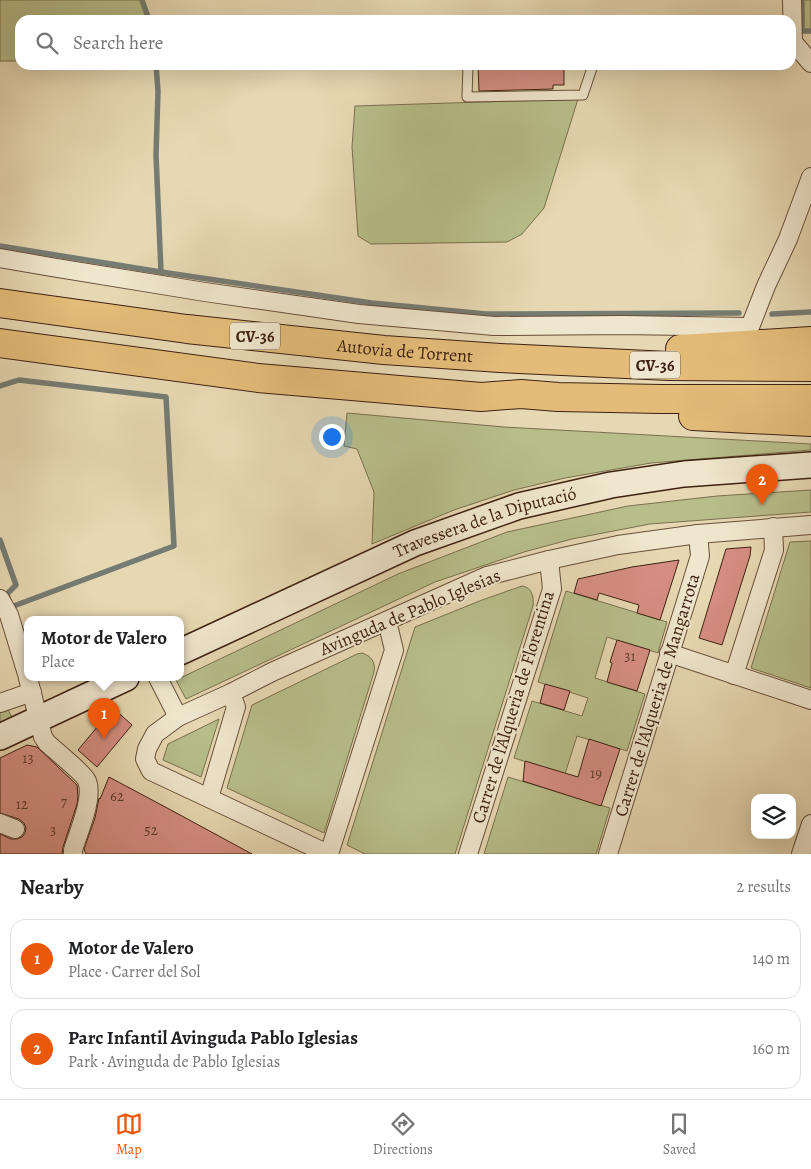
<!DOCTYPE html>
<html lang="en">
<head>
<meta charset="utf-8">
<style>
	:root { --surface:#fff; --page:#f6f6f6; --text:#202124; --muted:#757577; --line:#e0e0e0; --accent:#ea580c }
	body { margin:0; font-family:Alegreya,serif; background:var(--page); color:var(--text) }
	.controls { position:absolute; right:15px; bottom:15px; display:grid; overflow:hidden; border-radius:10px; box-shadow:0 5px 20px #0002 }
	.controls button { width:45px; height:45px; display:grid; place-items:center; padding:0; border:0; border-bottom:1px solid var(--line); background:var(--surface); color:var(--text); font:25px sans-serif }
	.you { position:absolute; left:331px; top:436px; width:18px; height:18px; margin:-12px; border:4px solid #fff; border-radius:50%; background:#1a73e8; box-shadow:0 0 0 8px #1a73e833 }
	.badge { display:grid; place-items:center; width:32px; height:32px; border-radius:50%; background:var(--accent); color:#fff; font-size:16px; font-weight:700 }
	.pin { position:absolute; translate:-50% -41px; filter:drop-shadow(0 1px 2px #0008) }
	.pin::after { content:''; position:absolute; top:26px; width:18px; height:15px; background:inherit; clip-path:polygon(0 0,100% 0,50% 100%) }
	.popup { position:absolute; left:24px; top:616px; width:160px; height:65px; box-sizing:border-box; display:grid; place-content:center; border-radius:10px; background:var(--surface); filter:drop-shadow(0 1px 4px #0005); font-size:16px; white-space:nowrap; color:var(--muted) }
	.popup b { font-size:19px; color:var(--text) }
	.popup::after { content:''; position:absolute; left:50%; top:100%; margin-left:-10px; border:10px solid transparent; border-top-color:var(--surface) }
	.list { margin:0; padding:0; list-style:none }
	h2 { display:flex; justify-content:space-between; align-items:center; height:65px; margin:0; padding:0 20px; font-size:21px }
	h2 small { font-size:16px; font-weight:400; color:var(--muted) }
	.list li { display:grid; grid-template-columns:32px 1fr auto; gap:15px; align-items:center; box-sizing:border-box; height:80px; margin:0 10px 10px; padding:0 10px; border:1px solid var(--line); border-radius:15px }
	.list b { display:block; font-size:19px; white-space:nowrap }
	.list p { margin:0; font-size:16px; white-space:nowrap; color:var(--muted) }
	.list em { font-size:16px; font-style:normal; color:var(--muted) }
	.icon { flex:none; width:28px; height:28px; fill:none; stroke:currentColor; stroke-width:2; stroke-linecap:round; stroke-linejoin:round }
	.map { position:relative; flex:none; width:811px; height:854px; overflow:hidden }
	.search { position:absolute; background:var(--surface); box-shadow:0 5px 20px #0002; left:15px; right:15px; top:15px; height:55px; display:flex; align-items:center; gap:12px; box-sizing:border-box; padding:0 18px; border-radius:15px; color:var(--muted); font-size:19px }
	.sheet { height:245px; background:var(--surface) }
	nav { display:flex; justify-content:space-around; align-items:center; box-sizing:border-box; height:70px; border-top:1px solid var(--line); background:var(--surface); font-size:14px; color:var(--muted) }
	nav a { display:grid; justify-items:center; gap:2px }
	nav .on { color:var(--accent) }
	.map>svg:first-child { display:block }
</style>
</head>
<body>
<div class="map">
<svg width="811" height="854" viewBox="0 0 811 854">
	<rect width="100%" height="100%" fill="#e6d8b2"/>
	<filter id="stains"><feTurbulence type="fractalNoise" baseFrequency=".004" numOctaves="4"/><feColorMatrix values="0 0 0 0 .2 0 0 0 0 .09 0 0 0 0 .02 0 0 0 .5 -.17"/></filter>
	<radialGradient id="worn" r=".72"><stop offset=".6" stop-color="#630" stop-opacity="0"/><stop offset="1" stop-color="#630" stop-opacity=".3"/></radialGradient>
	<!-- green -->
	<g fill="#b7be8a" stroke="#7a704e">
		<path d="M 0,0 L 141,0 L 149,20 L 20,20 L 20,61 L 0,61 Z"/>
		<path d="M 799,0 L 811,0 L 811,30 L 799,29 Z"/>
		<path d="M 578,99 L 544,208 L 522,234 L 507,242 L 371,244 L 358,236 L 352,147 L 355,106 Z"/>
		<path d="M 347,413 L 504,427 L 811,444 L 811,450 L 651,463 L 565,478 L 514,490 L 454,510 L 372,544 L 374,492 L 357,449 L 344,446 Z"/>
		<path d="M 811,490 L 811,512 L 650,524 L 572,539 L 524,552 L 435,582 L 186,699 L 176,680 L 398,574 L 507,532 L 628,506 L 717,496 Z"/>
		<path d="M 811,541 L 811,688 L 751,668 L 790,542 Z"/>
		<path d="M 522,586 C 532,587 534,597 533,606 L 455,854 L 365,854 L 347,845 L 415,627 L 482,600 Z"/>
		<path d="M 566,591 L 667,622 L 658,653 L 607,637 L 595,678 L 645,694 L 627,751 L 577,736 L 565,774 L 514,758 L 532,701 L 582,716 L 588,698 L 538,682 Z"/>
		<path d="M 362,653 C 371,656 376,662 374,672 L 324,833 L 227,788 L 252,705 L 357,654 Z"/>
		<path d="M 8,709 L 13,720 L 0,726 L 0,711 Z"/>
		<path d="M 219,719 L 201,777 L 163,760 L 168,744 Z"/>
		<path d="M 508,777 L 610,808 L 596,854 L 484,854 Z"/>
	</g>
	<g fill="none" stroke-linecap="round" stroke-linejoin="round">
		<!-- stream -->
		<g stroke="#757c73" stroke-width="5.5">
			<path d="M 142,0 L 149,20"/>
			<path d="M 802,0 L 802,31 L 811,31"/>
			<path d="M 156,65 L 158,91 L 156,155 L 161,272"/>
			<path d="M 0,246 L 161,272 L 372,303 L 486,314 L 739,313"/>
			<path d="M 772,314 L 811,312"/>
			<path d="M 0,386 L 19,380 L 166,397 L 174,546 L 11,607"/>
			<path d="M 0,540 L 16,585 L 7,594 L 9,601"/>
		</g>
	</g>
	<!-- building -->
	<g fill="#d68e82" stroke="#3e2112">
		<path d="M 478,65 L 564,65 L 564,85 L 553,85 L 553,89 L 479,91 Z"/>
		<path d="M 751,547 L 750,556 L 722,645 L 699,638 L 726,549 Z"/>
		<path d="M 679,560 L 660,620 L 637,613 L 639,605 L 599,593 L 597,600 L 574,593 L 578,579 L 632,567 Z"/>
		<path d="M 617,640 L 650,650 L 637,691 L 607,682 L 612,663 L 610,662 Z"/>
		<path d="M 545,684 L 570,691 L 564,710 L 540,703 Z"/>
		<path d="M 113,708 L 132,725 L 97,767 L 78,750 Z"/>
		<path d="M 589,739 L 620,749 L 601,806 L 523,781 L 525,761 L 578,777 Z"/>
		<path d="M 27,745 L 37,747 L 77,785 L 78,796 L 77,804 L 63,847 L 62,854 L 0,854 L 0,834 L 11,839 L 17,839 L 22,837 L 25,833 L 26,828 L 24,823 L 19,819 L 0,813 L 0,758 Z"/>
		<path d="M 109,777 L 169,809 L 252,854 L 86,854 L 84,849 L 95,818 L 99,798 L 100,799 Z"/>
	</g>
	<g fill="none" stroke-linecap="round" stroke-linejoin="round">
		<defs>
			<path id="lane" d="M 468,65 L 467,97 L 583,95 L 593,65"/>
			<g id="street">
				<path d="M 792,0 L 793,42 L 811,63"/>
				<path d="M 0,258 L 51,267 L 205,292 L 359,314 L 494,326 L 622,325 L 750,327 L 766,286 L 788,239 L 811,177"/>
				<path d="M 0,599 L 9,615 L 28,677"/>
				<path d="M 669,653 L 811,700"/>
				<path d="M 734,675 L 774,550 L 773,527"/>
				<path d="M 28,678 L 43,737 L 47,743 C 55,750 85,775 87,781 C 94,798 78,833 73,850 L 73,854"/>
				<path d="M 158,678 L 178,717"/>
				<path d="M 0,703 L 32,692"/>
				<path d="M 209,798 L 236,707 L 231,693"/>
				<path d="M 0,823 L 15,829"/>
				<path d="M 328,854 L 151,771 L 145,759 L 147,749 L 155,734 L 178,717 L 231,693 L 272,672 L 487,576 L 549,560 L 618,545 L 698,534 L 811,525"/>
				<path d="M 329,854 L 394,650 L 387,621"/>
				<path d="M 468,854 L 552,589 L 549,560"/>
				<path d="M 608,854 L 700,556 L 698,534"/>
				<path d="M 801,854 L 811,824"/>
			</g>
			<g id="secondary">
				<path id="s1" d="M 180,652 L 415,543 L 519,506 L 611,485 L 684,474 L 811,465"/>
				<path d="M 0,737 L 126,678"/>
			</g>
			<g id="highway">
				<path id="s2" d="M 0,303 L 187,329 L 384,350 L 500,358 L 669,366 L 811,367"/>
				<path d="M 0,343 L 258,378 L 481,397 L 521,394 L 558,397 L 661,399 L 811,399"/>
				<path d="M 680,349 L 811,341"/>
				<path d="M 693,416 L 811,422"/>
			</g>
		</defs>
		<!-- lane casing -->
		<use href="#lane" stroke="#684f3a" stroke-width="11"/>
		<!-- street casing -->
		<use href="#street" stroke="#684f3a" stroke-width="20"/>
		<!-- secondary casing -->
		<use href="#secondary" stroke="#3e2112" stroke-width="28"/>
		<!-- highway casing -->
		<use href="#highway" stroke="#3e2112" stroke-width="30"/>
		<!-- lane -->
		<use href="#lane" stroke="#efe6cd" stroke-width="9"/>
		<!-- street -->
		<use href="#street" stroke="#efe6cd" stroke-width="18"/>
		<!-- secondary -->
		<use href="#secondary" stroke="#efe6cd" stroke-width="25"/>
		<!-- highway -->
		<use href="#highway" stroke="#e3bc79" stroke-width="28"/>
	</g>
	<g text-anchor="middle" stroke-width="4" stroke-linejoin="round" paint-order="stroke">
		<!-- number labels -->
		<g font-size="15" fill="#643c2e">
			<text x="630" y="661">31</text>
			<text x="28" y="763">13</text>
			<text x="596" y="778">19</text>
			<text x="117" y="801">62</text>
			<text x="64" y="807">7</text>
			<text x="22" y="809">12</text>
			<text x="53" y="835">3</text>
			<text x="151" y="835">52</text>
		</g>
		<!-- shield labels -->
		<g fill="#efe6cd" stroke="#735c4a" stroke-width="1">
			<rect x="230" y="322.5" width="50" height="27" rx="4"/>
			<rect x="630" y="351.5" width="50" height="27" rx="4"/>
		</g>
		<g font-size="16" font-weight="bold" fill="#3e2112">
			<text x="255" y="342">CV-36</text>
			<text x="655" y="371">CV-36</text>
		</g>
		<!-- street labels -->
		<g font-size="18" fill="#3e2112" stroke="#efe6cd">
			<text dy="6" stroke="none"><textPath href="#s2" startOffset="408">Autovia de Torrent</textPath></text>
			<text dy="6" stroke="none"><textPath href="#s1" startOffset="332">Travessera de la Diputació</textPath></text>
			<text transform="translate(410 612) rotate(-23)" y="6">Avinguda de Pablo Iglesias</text>
			<text transform="translate(657 695) rotate(-73)" y="6">Carrer de l'Alqueria de Mangarrota</text>
			<text transform="translate(513 707) rotate(-73)" y="6">Carrer de l'Alqueria de Florentina</text>
		</g>
	</g>
	<rect width="100%" height="100%" filter="url(#stains)"/>
	<rect width="100%" height="100%" fill="url(#worn)"/>
</svg>
<div class="controls">
<button><svg class="icon" aria-label="layers" viewBox="0 0 24 24"><path d="M12 4l9 5-9 5-9-5zM3 14l9 5 9-5"/></svg></button>
</div>
<div class="you"></div>
<div class="pin badge" style="left:104px;top:739px">1</div>
<div class="popup"><b>Motor de Valero</b>Place</div>
<div class="pin badge" style="left:762px;top:505px">2</div>
<div class="search"><svg class="icon" aria-label="search" viewBox="0 0 24 24"><circle cx="10" cy="10" r="6"/><path d="M15 15l6 6"/></svg>Search here</div>
</div>
<section class="sheet">
<h2>Nearby<small>2 results</small></h2>
<ul class="list">
<li><span class="badge">1</span><div><b>Motor de Valero</b><p>Place · Carrer del Sol</p></div><em>140 m</em></li>
<li><span class="badge">2</span><div><b>Parc Infantil Avinguda Pablo Iglesias</b><p>Park · Avinguda de Pablo Iglesias</p></div><em>160 m</em></li>
</ul>
</section>
<nav>
<a class="on"><svg class="icon" aria-label="map" viewBox="0 0 24 24"><path d="M3 6l6-2 6 2 6-2v14l-6 2-6-2-6 2zM9 4v14M15 6v14"/></svg>Map</a>
<a><svg class="icon" aria-label="directions" viewBox="0 0 24 24"><path d="M12 3l9 9-9 9-9-9zM9 14v-3h6M13 9l2 2-2 2"/></svg>Directions</a>
<a><svg class="icon" aria-label="saved" viewBox="0 0 24 24"><path d="M7 4h10v16l-5-4-5 4z"/></svg>Saved</a>
</nav>
</body>
</html>
